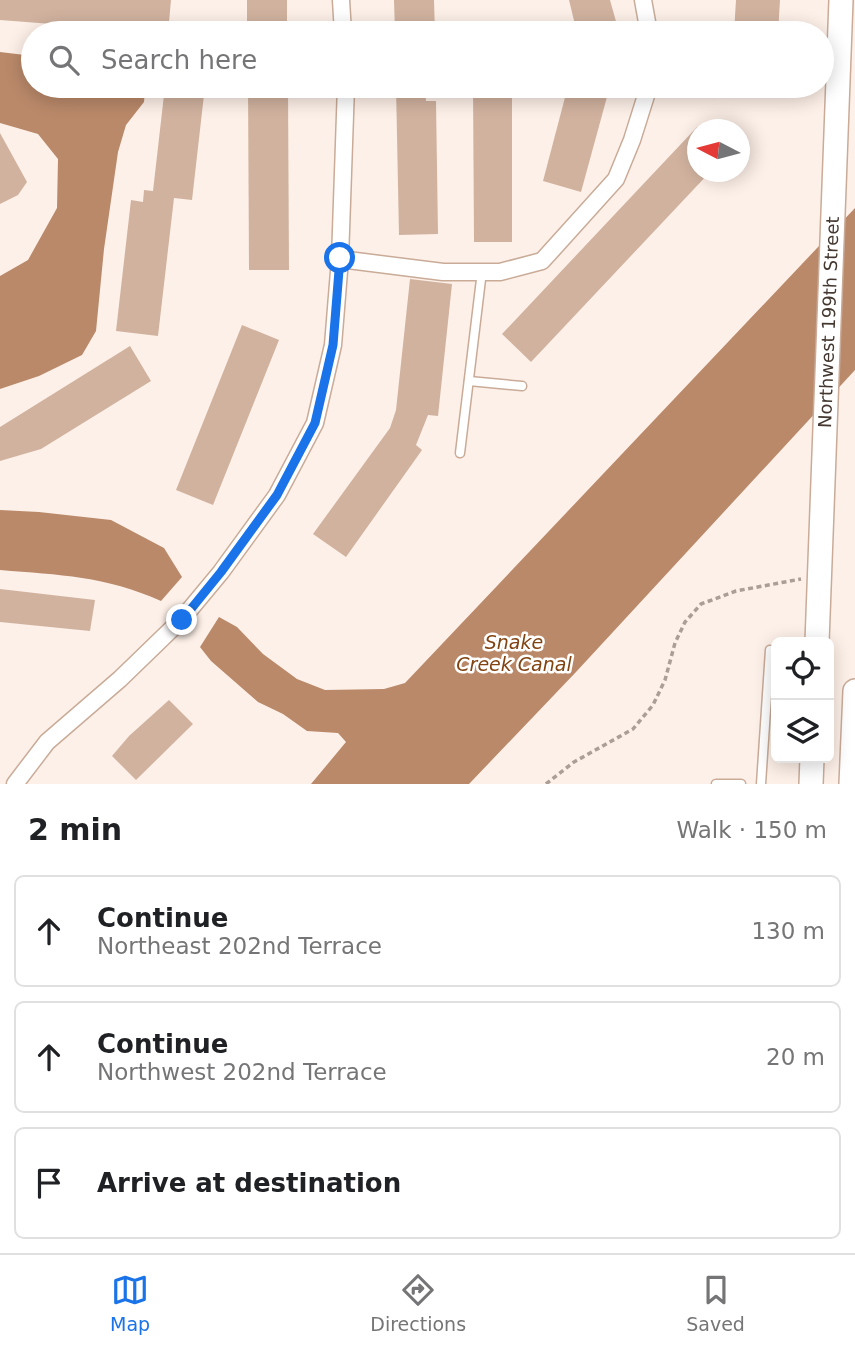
<!DOCTYPE html>
<html lang="en">
<head>
<meta charset="utf-8">
<style>
	:root { --surface:#fff; --page:#f2f2f2; --text:#202124; --muted:#757577; --line:#e0e0e0; --accent:#1a73e8 }
	body { margin:0; font-family:"DejaVu Sans",sans-serif; background:var(--page); color:var(--text) }
	.controls { position:absolute; right:21px; bottom:21px; display:grid; overflow:hidden; border-radius:10px; box-shadow:0 4px 18px #0003 }
	.controls button { width:63px; height:63px; display:grid; place-items:center; padding:0; border:0; border-bottom:2px solid var(--line); background:var(--surface); color:var(--text); font:35px sans-serif }
	.compass { position:absolute; left:687px; top:119px; width:63px; height:63px; border-radius:50%; background:var(--surface); box-shadow:0 4px 18px #0003; rotate:276deg }
	.stop { position:absolute; width:21px; height:21px; margin:-16px; border:5px solid #1a73e8; border-radius:50%; background:#fff }
	.stop.end { background:#1a73e8; border-color:#fff; box-shadow:0 2px 7px #0008 }
	.list { margin:0; padding:0; list-style:none }
	h2 { display:flex; justify-content:space-between; align-items:center; height:91px; margin:0; padding:0 28px; font-size:30px }
	h2 small { font-size:23px; font-weight:400; color:var(--muted) }
	.list li { display:grid; grid-template-columns:46px 1fr auto; gap:21px; align-items:center; box-sizing:border-box; height:112px; margin:0 14px 14px; padding:0 14px; border:2px solid var(--line); border-radius:10px }
	.list b { display:block; font-size:26px; white-space:nowrap }
	.list p { margin:0; font-size:23px; white-space:nowrap; color:var(--muted) }
	.list em { font-size:23px; font-style:normal; color:var(--muted) }
	.icon { flex:none; width:38px; height:38px; fill:none; stroke:currentColor; stroke-width:2; stroke-linecap:round; stroke-linejoin:round }
	.map { position:relative; flex:none; width:855px; height:784px; overflow:hidden }
	.search { position:absolute; background:var(--surface); box-shadow:0 4px 18px #0003; left:21px; right:21px; top:21px; height:77px; display:flex; align-items:center; gap:18px; box-sizing:border-box; padding:0 24px; border-radius:38px; color:var(--muted); font-size:26px }
	.sheet { height:469px; background:var(--surface) }
	nav { display:flex; justify-content:space-around; align-items:center; box-sizing:border-box; height:98px; border-top:2px solid var(--line); background:var(--surface); font-size:19px; color:var(--muted) }
	nav a { display:grid; justify-items:center; gap:4px }
	nav .on { color:var(--accent) }
	.map>svg:first-child { display:block }
</style>
</head>
<body>
<div class="map">
<svg width="855" height="784" viewBox="0 0 855 784">
	<rect width="100%" height="100%" fill="#fdf0e8"/>
	<!-- water -->
	<g fill="#ba896a">
		<path d="M 0,52 L 33,56 L 33,86 L 143,86 L 145,90 L 144,102 L 126,125 L 118,152 L 104,249 L 96,331 L 82,355 L 39,376 L 0,389 L 0,276 L 28,260 L 57,208 L 58,159 L 38,134 L 0,123 Z"/>
		<path d="M 855,208 L 855,370 L 576,672 L 469,784 L 311,784 L 346,742 L 338,733 L 307,731 L 283,714 L 258,702 L 211,661 L 200,647 L 219,617 L 237,627 L 263,654 L 297,679 L 325,690 L 384,689 L 405,683 Z"/>
		<path d="M 0,510 L 39,512 L 111,520 L 164,548 L 182,577 L 161,601 C 105,576 60,575 0,570 Z"/>
	</g>
	<!-- building -->
	<g fill="#d1b29f">
		<path d="M 0,0 L 171,0 L 168,33 L 0,20 Z"/>
		<rect x="247" y="0" width="40" height="33"/>
		<path d="M 394,0 L 434,0 L 435,33 L 395,33 Z"/>
		<path d="M 569,0 L 610,0 L 617,25 L 577,33 Z"/>
		<path d="M 736,0 L 780,0 L 778,33 L 734,33 Z"/>
		<path d="M 165,86 L 205,86 L 192,200 L 174,198 L 158,336 L 116,331 L 131,200 L 143,202 L 144,190 L 153,191 Z"/>
		<path d="M 248,86 L 288,86 L 289,270 L 249,270 Z"/>
		<path d="M 396,86 L 425,86 L 426,101 L 436,101 L 438,234 L 399,235 Z"/>
		<path d="M 473,86 L 512,86 L 512,242 L 474,242 Z"/>
		<path d="M 568,86 L 610,86 L 581,192 L 543,181 Z"/>
		<path d="M 697,127 L 697,172 L 710,172 L 531,362 L 502,334 Z"/>
		<path d="M 0,133 L 27,182 L 18,195 L 0,204 Z"/>
		<path d="M 410,279 L 452,284 L 438,416 L 428,415 L 416,445 L 422,450 L 346,557 L 313,534 L 390,428 L 396,410 Z"/>
		<path d="M 242,325 L 279,340 L 213,505 L 176,490 Z"/>
		<path d="M 130,346 L 151,381 L 41,449 L 0,461 L 0,427 Z"/>
		<path d="M 0,589 L 95,600 L 90,631 L 0,622 Z"/>
		<path d="M 169,700 L 193,724 L 136,780 L 112,756 L 129,736 Z"/>
	</g>
	<g fill="none" stroke-linecap="round" stroke-linejoin="round">
		<defs>
			<g id="service">
				<path d="M 469,381 L 522,386"/>
				<path d="M 460,453 L 482,271"/>
				<path d="M 716,784 L 741,784"/>
				<path d="M 761,784 L 770,650"/>
			</g>
			<g id="minor">
				<path d="M 341,0 L 343,33"/>
				<path d="M 643,0 L 649,33"/>
				<path d="M 340,259 L 443,272 L 500,272 L 542,261 L 616,179 L 632,140 L 649,86"/>
				<path d="M 15,784 L 47,742 L 120,679 L 182,619 L 221,572 L 277,495 L 315,423 L 333,345 L 340,259 L 346,86"/>
			</g>
			<g id="primary">
				<path id="s1" d="M 817,642 L 841,0"/>
				<path d="M 811,784 L 812,758"/>
				<path d="M 851,784 L 855,691"/>
			</g>
		</defs>
		<!-- service casing -->
		<use href="#service" stroke="#c9ab98" stroke-width="11"/>
		<!-- minor casing -->
		<use href="#minor" stroke="#c9ab98" stroke-width="19"/>
		<!-- primary casing -->
		<use href="#primary" stroke="#c9ab98" stroke-width="26"/>
		<!-- path -->
		<path stroke="#ab9e96" stroke-width="3.5" stroke-dasharray="5 3.5" stroke-linecap="butt" d="M 546,784 L 574,762 L 633,729 L 653,705 L 665,680 L 675,643 L 685,622 L 701,604 L 736,591 L 801,579"/>
		<!-- service -->
		<use href="#service" stroke="#fff" stroke-width="8"/>
		<!-- minor -->
		<use href="#minor" stroke="#fff" stroke-width="16"/>
		<!-- primary -->
		<use href="#primary" stroke="#fff" stroke-width="23"/>
	</g>
	<g fill="none" stroke-linecap="round" stroke-linejoin="round">
		<!-- route -->
		<path stroke="#1a73e8" stroke-width="9" d="M 182,620 L 221,572 L 277,495 L 315,423 L 333,345 L 340,258"/>
	</g>
	<g text-anchor="middle" stroke-width="5" stroke-linejoin="round" paint-order="stroke">
		<!-- street labels -->
		<g font-size="18" fill="#43372f" stroke="#fff">
			<text dy="6" stroke="none"><textPath href="#s1" startOffset="320">Northwest 199th Street</textPath></text>
		</g>
		<!-- water labels -->
		<g font-size="19" font-style="italic" fill="#824311" stroke="#fff">
			<text x="514" y="649">Snake<tspan x="514" dy="22">Creek Canal</tspan></text>
		</g>
	</g>
</svg>
<div class="controls">
<button><svg class="icon" aria-label="locate" viewBox="0 0 24 24"><circle cx="12" cy="12" r="6"/><path d="M12 2v4M12 18v4M2 12h4M18 12h4"/></svg></button>
<button><svg class="icon" aria-label="layers" viewBox="0 0 24 24"><path d="M12 4l9 5-9 5-9-5zM3 14l9 5 9-5"/></svg></button>
</div>
<svg class="compass" viewBox="-18 -18 36 36"><path d="M0-13l5 13h-10z" fill="#e53935"/><path d="M0 13l5-13h-10z" fill="#757577"/></svg>
<div class="stop" style="left:340px;top:258px"></div>
<div class="stop end" style="left:182px;top:620px"></div>
<div class="search"><svg class="icon" aria-label="search" viewBox="0 0 24 24"><circle cx="10" cy="10" r="6"/><path d="M15 15l6 6"/></svg>Search here</div>
</div>
<section class="sheet">
<h2>2 min<small>Walk · 150 m</small></h2>
<ul class="list">
<li><svg class="icon" aria-label="ahead" viewBox="0 0 24 24"><path d="M12 20V5M6 11l6-6 6 6"/></svg><div><b>Continue</b><p>Northeast 202nd Terrace</p></div><em>130 m</em></li>
<li><svg class="icon" aria-label="ahead" viewBox="0 0 24 24"><path d="M12 20V5M6 11l6-6 6 6"/></svg><div><b>Continue</b><p>Northwest 202nd Terrace</p></div><em>20 m</em></li>
<li><svg class="icon" aria-label="arrive" viewBox="0 0 24 24"><path d="M6 21V4h12l-3 4 3 4H6"/></svg><div><b>Arrive at destination</b></div></li>
</ul>
</section>
<nav>
<a class="on"><svg class="icon" aria-label="map" viewBox="0 0 24 24"><path d="M3 6l6-2 6 2 6-2v14l-6 2-6-2-6 2zM9 4v14M15 6v14"/></svg>Map</a>
<a><svg class="icon" aria-label="directions" viewBox="0 0 24 24"><path d="M12 3l9 9-9 9-9-9zM9 14v-3h6M13 9l2 2-2 2"/></svg>Directions</a>
<a><svg class="icon" aria-label="saved" viewBox="0 0 24 24"><path d="M7 4h10v16l-5-4-5 4z"/></svg>Saved</a>
</nav>
</body>
</html>
